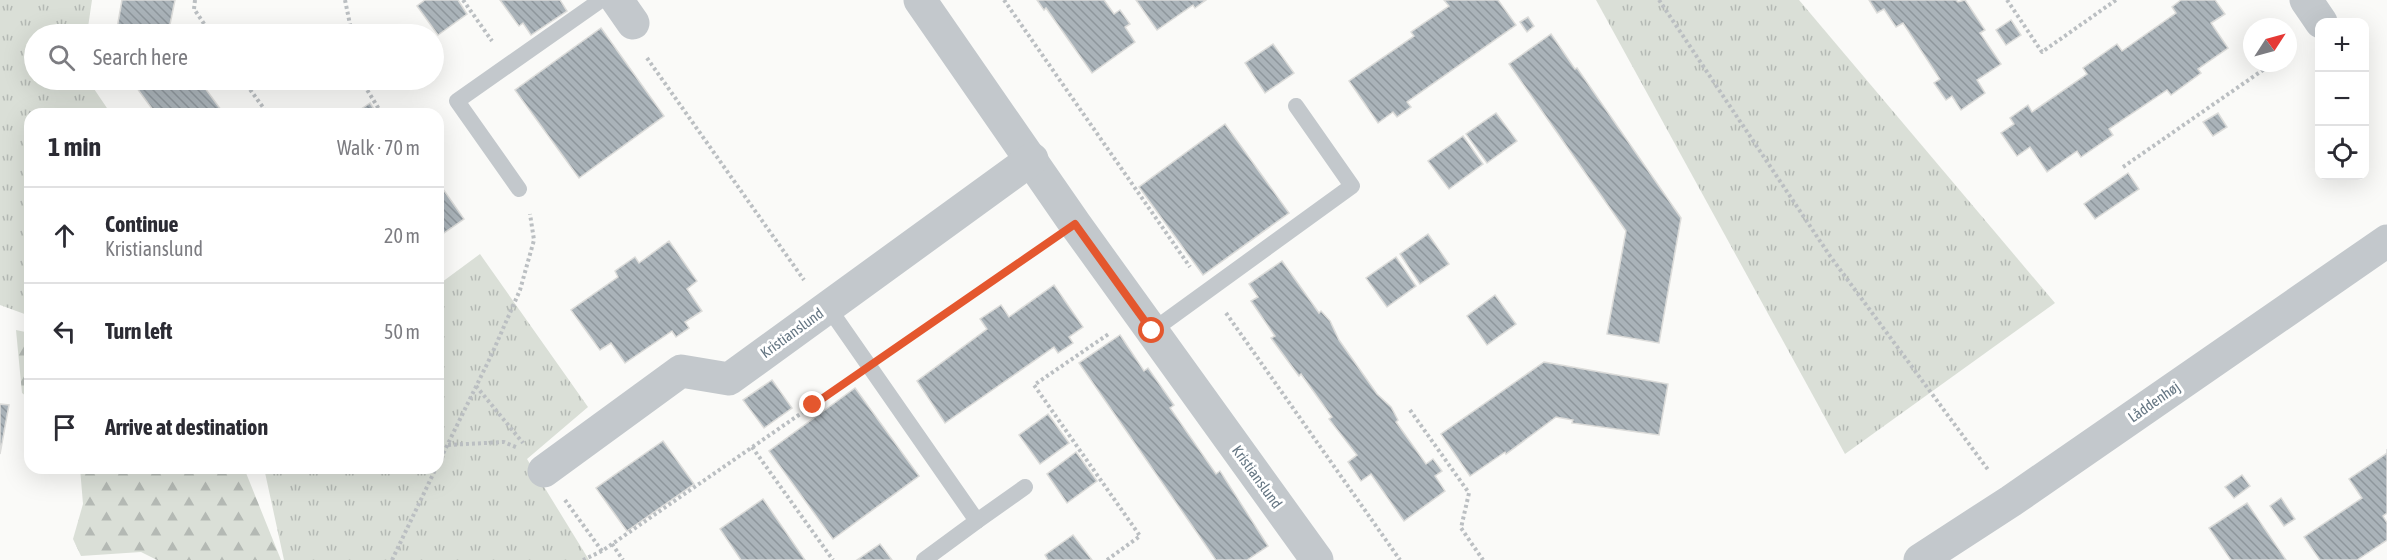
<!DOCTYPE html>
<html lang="en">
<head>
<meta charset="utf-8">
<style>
	:root { --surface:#fff; --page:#f7f7f7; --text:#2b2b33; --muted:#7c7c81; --line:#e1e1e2 }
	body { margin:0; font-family:"Asap Condensed",sans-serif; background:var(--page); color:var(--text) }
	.controls { position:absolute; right:18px; top:18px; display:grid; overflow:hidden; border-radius:12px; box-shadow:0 6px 24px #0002 }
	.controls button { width:54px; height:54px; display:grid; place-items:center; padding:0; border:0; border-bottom:2px solid var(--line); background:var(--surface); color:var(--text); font:30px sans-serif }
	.compass { position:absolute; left:2243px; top:18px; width:54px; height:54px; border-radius:50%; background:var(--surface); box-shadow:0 6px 24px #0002; rotate:54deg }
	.stop { position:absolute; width:18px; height:18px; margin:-14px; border:4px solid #e4572e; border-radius:50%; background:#fff }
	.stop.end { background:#e4572e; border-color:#fff; box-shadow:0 2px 6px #0008 }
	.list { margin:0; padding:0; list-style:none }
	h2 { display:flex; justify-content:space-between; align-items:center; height:78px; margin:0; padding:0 24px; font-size:26px }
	h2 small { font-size:20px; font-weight:400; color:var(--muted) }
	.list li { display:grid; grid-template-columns:39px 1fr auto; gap:18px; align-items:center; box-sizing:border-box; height:96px; padding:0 24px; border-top:2px solid var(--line) }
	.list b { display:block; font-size:22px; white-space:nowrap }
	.list p { margin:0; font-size:20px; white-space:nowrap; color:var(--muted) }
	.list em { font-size:20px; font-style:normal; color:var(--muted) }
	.icon { flex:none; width:33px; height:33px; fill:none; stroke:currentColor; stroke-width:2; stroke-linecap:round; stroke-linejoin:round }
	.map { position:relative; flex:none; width:2387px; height:560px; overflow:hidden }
	.search { position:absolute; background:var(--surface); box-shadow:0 6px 24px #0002; left:24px; top:24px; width:420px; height:66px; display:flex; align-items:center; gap:15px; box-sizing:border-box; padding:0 21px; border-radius:33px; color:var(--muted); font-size:22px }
	.panel { position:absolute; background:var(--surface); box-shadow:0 6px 24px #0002; left:24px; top:108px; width:420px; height:366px; border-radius:18px }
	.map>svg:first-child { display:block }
</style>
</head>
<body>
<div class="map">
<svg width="2387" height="560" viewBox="0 0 2387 560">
	<defs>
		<pattern id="forest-firs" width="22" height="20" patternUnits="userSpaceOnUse" patternTransform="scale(1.5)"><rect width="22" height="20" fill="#dadfd7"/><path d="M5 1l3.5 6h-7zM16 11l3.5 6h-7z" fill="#b4b9b4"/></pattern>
		<pattern id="park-tufts" width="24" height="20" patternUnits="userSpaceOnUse" patternTransform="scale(1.5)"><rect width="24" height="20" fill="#dadfd7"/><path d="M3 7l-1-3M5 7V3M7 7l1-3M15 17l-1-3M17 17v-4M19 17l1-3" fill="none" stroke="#b4b9b4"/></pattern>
		<pattern id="building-back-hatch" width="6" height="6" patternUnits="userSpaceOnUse" patternTransform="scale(1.5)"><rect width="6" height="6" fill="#aab3b9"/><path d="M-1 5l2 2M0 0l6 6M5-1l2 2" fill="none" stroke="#8e969c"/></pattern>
	</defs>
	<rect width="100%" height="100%" fill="#fafaf8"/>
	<!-- forest -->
	<g fill="url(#forest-firs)">
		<path d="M 16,330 L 30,333 L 30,399 L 22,393 Z"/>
		<path d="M 80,468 L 244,468 L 281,560 L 157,560 L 141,552 L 81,556 L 73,539 L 83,504 Z"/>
	</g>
	<!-- park -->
	<g fill="url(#park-tufts)">
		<path d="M 0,0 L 92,0 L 87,34 L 34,34 L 34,80 L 88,80 L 111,114 L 30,114 L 30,316 L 0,305 Z"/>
		<path d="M 1596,0 L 1799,0 L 2055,303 L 1845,454 Z"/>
		<path d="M 480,254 L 588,407 L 527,459 L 589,560 L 284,560 L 264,468 L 438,468 L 438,285 Z"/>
	</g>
	<!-- building -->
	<g fill="url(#building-back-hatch)" stroke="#dcdcda" stroke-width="1.5">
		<path d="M 122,0 L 175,0 L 168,34 L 116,34 Z"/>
		<path d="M 425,0 L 458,0 L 467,14 L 438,35 L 417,6 Z"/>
		<path d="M 500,0 L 560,0 L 567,11 L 531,35 L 523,23 L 519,26 Z"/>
		<path d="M 1037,0 L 1104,0 L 1114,14 L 1120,10 L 1130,24 L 1125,27 L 1135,42 L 1092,73 L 1046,8 L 1044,10 Z"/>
		<path d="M 1136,0 L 1206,0 L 1195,8 L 1193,5 L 1157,30 Z"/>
		<path d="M 1444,0 L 1498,0 L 1516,25 L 1407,102 L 1411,107 L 1397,117 L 1393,112 L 1378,123 L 1349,81 L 1414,36 L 1411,32 L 1449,6 Z"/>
		<path d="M 1869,0 L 1956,0 L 1958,2 L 1965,0 L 1985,30 L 1980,33 L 2001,64 L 1977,80 L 1985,93 L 1961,110 L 1952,96 L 1946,100 L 1934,83 L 1940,79 L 1903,23 L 1896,27 L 1884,9 L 1877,13 Z"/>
		<path d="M 2181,0 L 2215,0 L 2225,14 L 2211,23 L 2228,48 L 2198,69 L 2201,73 L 2171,95 L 2167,90 L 2109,129 L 2113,135 L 2081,157 L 2077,151 L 2047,172 L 2030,147 L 2017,156 L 2001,133 L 2014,124 L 2010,118 L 2028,105 L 2032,112 L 2087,74 L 2083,68 L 2117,44 L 2122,51 L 2176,13 L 2172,7 Z"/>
		<path d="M 1528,17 L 1534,26 L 1527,32 L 1520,22 Z"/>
		<path d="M 2011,20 L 2021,35 L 2006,45 L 1996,30 Z"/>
		<path d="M 601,28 L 664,116 L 579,178 L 515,90 Z"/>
		<path d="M 1551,34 L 1575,69 L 1577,68 L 1681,218 L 1659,343 L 1607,334 L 1626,231 L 1509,64 Z"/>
		<path d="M 1273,44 L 1294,73 L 1265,93 L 1245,63 Z"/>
		<path d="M 131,80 L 199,80 L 224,114 L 156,114 Z"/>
		<path d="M 370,103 L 377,114 L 354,114 Z"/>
		<path d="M 1496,113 L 1517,141 L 1487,163 L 1466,134 Z"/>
		<path d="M 2218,113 L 2227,127 L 2213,136 L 2203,122 Z"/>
		<path d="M 1225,124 L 1289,213 L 1203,275 L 1139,187 Z"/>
		<path d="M 1463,136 L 1483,164 L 1449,189 L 1428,161 Z"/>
		<path d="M 2128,173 L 2139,189 L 2095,219 L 2084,204 Z"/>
		<path d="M 438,182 L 464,219 L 438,237 Z"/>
		<path d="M 1428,234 L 1449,264 L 1420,284 L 1400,254 Z"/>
		<path d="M 669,241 L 697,281 L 687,289 L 702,311 L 685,322 L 689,328 L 676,337 L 672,331 L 625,363 L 611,343 L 600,350 L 571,310 L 618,277 L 615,271 L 635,257 L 639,263 Z"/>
		<path d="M 1396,257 L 1416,286 L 1387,307 L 1366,278 Z"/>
		<path d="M 1282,261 L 1319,313 L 1321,311 L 1330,321 L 1339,340 L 1377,394 L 1391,407 L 1398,420 L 1396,422 L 1426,464 L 1433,459 L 1442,471 L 1435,476 L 1445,491 L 1404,521 L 1371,474 L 1361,481 L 1348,462 L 1357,455 L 1329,419 L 1332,417 L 1301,374 L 1299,376 L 1271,338 L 1275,336 L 1251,301 L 1258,297 L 1249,284 Z"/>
		<path d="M 1054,285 L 1083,327 L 1069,337 L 1073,343 L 1058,353 L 1054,347 L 945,423 L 917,381 L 987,329 L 980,319 L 1001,305 L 1009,317 Z"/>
		<path d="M 1495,295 L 1516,324 L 1487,345 L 1467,316 Z"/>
		<path d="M 1120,335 L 1144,371 L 1148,368 L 1174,405 L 1170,408 L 1216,474 L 1220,471 L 1268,546 L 1247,560 L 1216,560 L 1079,363 Z"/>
		<path d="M 1544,362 L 1668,384 L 1659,435 L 1572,423 L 1573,420 L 1556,417 L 1506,454 L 1505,452 L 1470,476 L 1441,434 Z"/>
		<path d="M 772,380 L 792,408 L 764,428 L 743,400 Z"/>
		<path d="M 855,388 L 919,476 L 833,539 L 769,451 Z"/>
		<path d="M 0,404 L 9,405 L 0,454 Z"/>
		<path d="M 1048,414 L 1069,443 L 1040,464 L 1019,435 Z"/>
		<path d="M 663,441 L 694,484 L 627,531 L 596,488 Z"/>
		<path d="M 2387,449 L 2387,513 L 2383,516 L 2387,523 L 2387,540 L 2357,560 L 2320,560 L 2304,537 L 2362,498 L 2349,479 L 2387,453 Z"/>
		<path d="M 1076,452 L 1097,481 L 1067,503 L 1047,474 Z"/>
		<path d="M 2242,475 L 2250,486 L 2234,498 L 2225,487 Z"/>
		<path d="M 2281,498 L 2295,519 L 2284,526 L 2270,506 Z"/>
		<path d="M 763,499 L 805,560 L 741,560 L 720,529 Z"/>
		<path d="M 2247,503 L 2286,560 L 2231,560 L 2209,528 Z"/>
		<path d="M 1073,535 L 1092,560 L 1048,560 L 1045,555 Z"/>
		<path d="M 880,544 L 892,560 L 857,560 Z"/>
	</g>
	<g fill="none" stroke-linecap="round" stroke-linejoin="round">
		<!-- path -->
		<g stroke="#bbbfc2" stroke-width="4" stroke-dasharray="3 3" stroke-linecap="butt">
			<path d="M 195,0 L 194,9 L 211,34"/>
			<path d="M 345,0 L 352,34"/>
			<path d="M 463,0 L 492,41"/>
			<path d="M 1004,0 L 1190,267"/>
			<path d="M 1659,0 L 1830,256 L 1989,471"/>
			<path d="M 2007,0 L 2042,52 L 2116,0"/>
			<path d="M 647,58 L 804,280"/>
			<path d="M 243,80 L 268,114"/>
			<path d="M 361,80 L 382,114"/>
			<path d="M 2123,167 L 2273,63"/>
			<path d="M 1226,313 L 1400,560"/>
			<path d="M 893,350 L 1045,244"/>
			<path d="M 476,386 L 523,443"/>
			<path d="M 1410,410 L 1469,493 L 1461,528 L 1483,560"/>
			<path d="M 448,445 L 504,442 L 518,448"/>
			<path d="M 752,447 L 833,560"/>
			<path d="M 438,464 L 491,356 L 520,290 L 534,240 L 530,214"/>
			<path d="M 565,500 L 602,551"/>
			<path d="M 612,544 L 623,560"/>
			<path d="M 392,560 L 436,468"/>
			<path d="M 583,560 L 602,551 L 845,383"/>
			<path d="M 1107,560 L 1140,536 L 1034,385 L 1110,333"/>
		</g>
		<!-- service -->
		<g stroke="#c3c8cc" stroke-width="16">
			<path d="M 519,189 L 457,101 L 601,0"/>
			<path d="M 828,307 L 977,521 L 1025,487"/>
			<path d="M 1152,331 L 1352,186 L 1296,106"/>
			<path d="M 924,560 L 977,521"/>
		</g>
		<!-- minor -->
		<g stroke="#c3c8cc" stroke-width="33">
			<path d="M 617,0 L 633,23"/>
			<path d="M 920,0 L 1075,224 L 1317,560"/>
			<path d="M 2306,0 L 2321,22"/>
			<path d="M 544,471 L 681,371 L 729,379 L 1032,159"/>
		</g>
		<!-- tertiary -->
		<path stroke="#c3c8cc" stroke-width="33" d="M 1920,560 L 2011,501 L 2387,241"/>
	</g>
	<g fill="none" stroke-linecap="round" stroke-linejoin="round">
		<!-- route -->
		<path stroke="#e4572e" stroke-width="8" d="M 813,405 L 1075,224 L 1152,331"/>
	</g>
	<g text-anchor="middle" stroke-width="6" stroke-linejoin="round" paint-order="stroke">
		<!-- street labels -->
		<g font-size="15" fill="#657683" stroke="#fff">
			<text transform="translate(792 333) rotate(-36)" y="5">Kristianslund</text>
			<text transform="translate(2154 402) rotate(-35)" y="5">Låddenhøj</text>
			<text transform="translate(1257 477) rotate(54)" y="5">Kristianslund</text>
		</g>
	</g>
</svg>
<div class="controls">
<button>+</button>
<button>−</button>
<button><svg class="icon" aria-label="locate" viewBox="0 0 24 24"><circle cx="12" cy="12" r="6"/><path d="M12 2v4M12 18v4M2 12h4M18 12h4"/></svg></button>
</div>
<svg class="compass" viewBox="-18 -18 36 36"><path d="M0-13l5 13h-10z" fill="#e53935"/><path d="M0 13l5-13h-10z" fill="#7c7c81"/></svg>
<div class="stop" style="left:1152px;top:331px"></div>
<div class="stop end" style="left:813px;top:405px"></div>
<div class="search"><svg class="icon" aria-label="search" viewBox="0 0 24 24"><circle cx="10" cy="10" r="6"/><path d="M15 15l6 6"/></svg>Search here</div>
<section class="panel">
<h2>1 min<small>Walk · 70 m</small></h2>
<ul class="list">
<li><svg class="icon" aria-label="ahead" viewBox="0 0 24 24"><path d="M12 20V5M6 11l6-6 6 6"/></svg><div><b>Continue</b><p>Kristianslund</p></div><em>20 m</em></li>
<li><svg class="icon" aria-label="left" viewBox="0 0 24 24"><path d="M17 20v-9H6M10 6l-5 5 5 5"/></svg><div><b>Turn left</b></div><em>50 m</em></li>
<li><svg class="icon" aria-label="arrive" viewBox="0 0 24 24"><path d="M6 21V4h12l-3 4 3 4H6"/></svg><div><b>Arrive at destination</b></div></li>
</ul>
</section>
</div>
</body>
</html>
